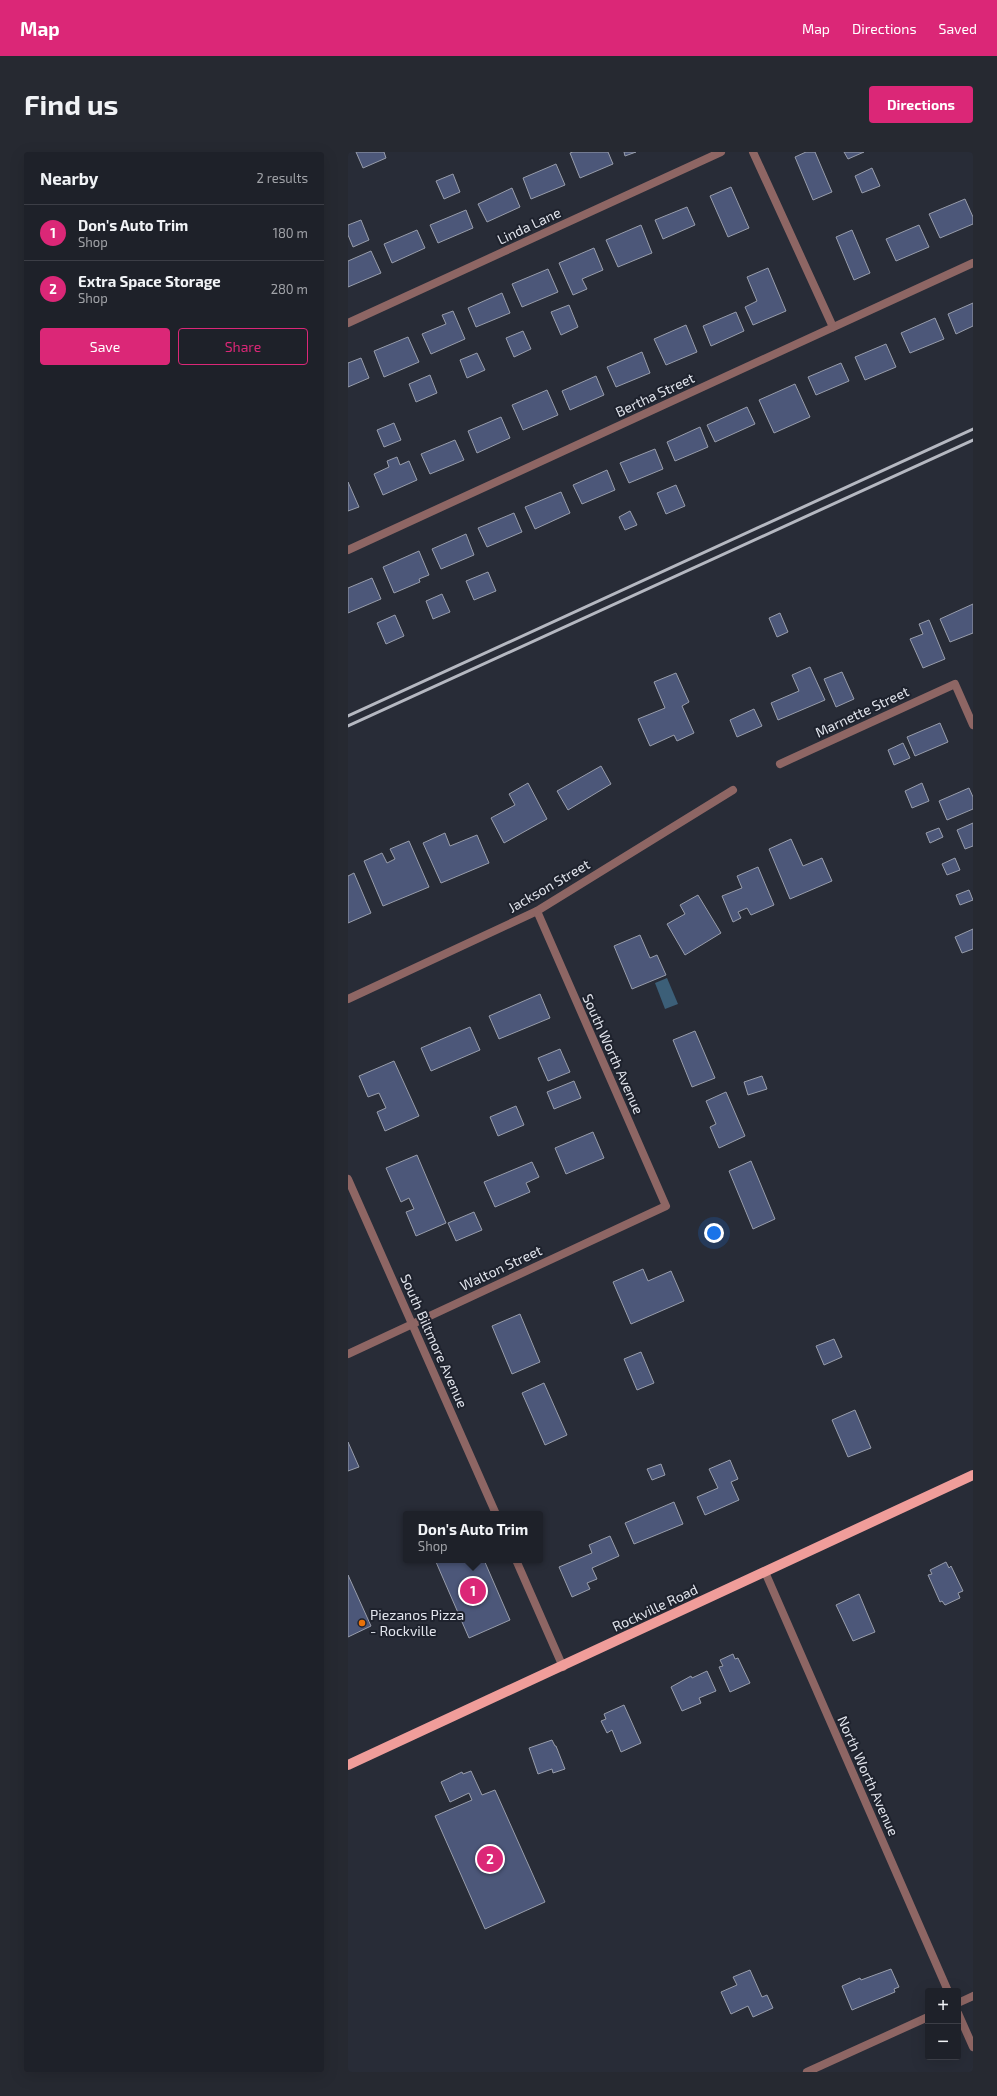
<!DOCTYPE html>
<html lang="en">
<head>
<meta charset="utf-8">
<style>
	:root { --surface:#1e2129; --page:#262931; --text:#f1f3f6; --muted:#a1a3a8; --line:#3c3e46; --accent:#db2777 }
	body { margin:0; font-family:"Exo 2",sans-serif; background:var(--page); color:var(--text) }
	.controls { position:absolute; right:12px; bottom:12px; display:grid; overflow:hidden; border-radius:4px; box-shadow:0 4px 16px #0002 }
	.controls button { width:36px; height:36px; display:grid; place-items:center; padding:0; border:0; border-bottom:1px solid var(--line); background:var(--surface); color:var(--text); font:20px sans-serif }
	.you { position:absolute; left:366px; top:1081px; width:14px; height:14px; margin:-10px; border:3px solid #fff; border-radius:50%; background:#1a73e8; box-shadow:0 0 0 6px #1a73e833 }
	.badge { display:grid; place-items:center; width:26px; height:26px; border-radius:50%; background:var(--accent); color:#fff; font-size:13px; font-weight:700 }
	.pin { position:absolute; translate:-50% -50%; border:2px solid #fff; box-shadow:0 1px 4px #0006 }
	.popup { position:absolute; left:55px; top:1359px; width:140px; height:52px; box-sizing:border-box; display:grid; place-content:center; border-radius:4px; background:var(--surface); filter:drop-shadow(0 1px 3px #0005); font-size:13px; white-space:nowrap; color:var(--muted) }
	.popup b { font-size:15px; color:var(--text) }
	.popup::after { content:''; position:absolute; left:50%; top:100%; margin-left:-8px; border:8px solid transparent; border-top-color:var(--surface) }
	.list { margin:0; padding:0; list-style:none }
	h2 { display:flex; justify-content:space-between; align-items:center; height:52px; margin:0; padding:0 16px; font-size:17px }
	h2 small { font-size:13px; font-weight:400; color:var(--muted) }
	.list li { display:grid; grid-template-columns:26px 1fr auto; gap:12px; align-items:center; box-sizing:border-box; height:56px; padding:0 16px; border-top:1px solid var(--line) }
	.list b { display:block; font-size:15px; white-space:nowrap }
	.list p { margin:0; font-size:13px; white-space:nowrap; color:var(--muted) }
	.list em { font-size:13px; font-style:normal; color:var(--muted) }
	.actions { display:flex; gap:8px; padding:12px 16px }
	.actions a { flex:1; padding:9px 0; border:1px solid var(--accent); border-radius:4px; text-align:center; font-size:14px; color:var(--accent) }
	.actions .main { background:var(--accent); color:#fff }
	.map { position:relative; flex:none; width:625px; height:1920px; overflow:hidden; border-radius:4px }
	header { display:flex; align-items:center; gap:24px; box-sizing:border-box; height:56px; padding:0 20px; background:var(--accent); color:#fff }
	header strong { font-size:19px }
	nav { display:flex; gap:22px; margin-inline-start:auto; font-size:14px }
	.intro { display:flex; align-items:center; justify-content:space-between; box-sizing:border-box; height:96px; padding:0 24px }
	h1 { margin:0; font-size:28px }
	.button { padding:10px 18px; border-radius:4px; background:var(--accent); color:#fff; font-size:14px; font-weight:700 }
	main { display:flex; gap:24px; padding:0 24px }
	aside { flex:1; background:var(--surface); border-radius:4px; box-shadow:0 4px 16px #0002 }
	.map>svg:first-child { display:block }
</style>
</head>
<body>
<header>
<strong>Map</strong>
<nav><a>Map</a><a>Directions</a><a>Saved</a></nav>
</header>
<div class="intro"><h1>Find us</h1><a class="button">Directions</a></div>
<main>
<aside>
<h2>Nearby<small>2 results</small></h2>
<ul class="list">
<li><span class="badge">1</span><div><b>Don's Auto Trim</b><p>Shop</p></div><em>180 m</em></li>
<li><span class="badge">2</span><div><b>Extra Space Storage</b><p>Shop</p></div><em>280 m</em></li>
</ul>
<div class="actions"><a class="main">Save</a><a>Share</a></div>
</aside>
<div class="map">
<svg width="625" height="1920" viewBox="0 0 625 1920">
	<rect width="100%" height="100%" fill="#282c37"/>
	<!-- water -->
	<path fill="#3c5f78" d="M 319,826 L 330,852 L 317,857 L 307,831 Z"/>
	<!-- building -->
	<g fill="#4c5779" stroke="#989dab">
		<path d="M 8,0 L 36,0 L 38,6 L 15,16 Z"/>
		<path d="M 225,0 L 260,0 L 265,12 L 232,26 L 222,1 Z"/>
		<path d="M 276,0 L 288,0 L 277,4 Z"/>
		<path d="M 458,0 L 467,0 L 484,40 L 465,48 L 447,5 Z"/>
		<path d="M 496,0 L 516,0 L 500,7 Z"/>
		<path d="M 208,12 L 217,33 L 183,47 L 175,26 Z"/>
		<path d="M 524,16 L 532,34 L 514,41 L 507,24 Z"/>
		<path d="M 105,22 L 112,40 L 96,47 L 88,29 Z"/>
		<path d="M 383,35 L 401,76 L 380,85 L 362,44 Z"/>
		<path d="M 164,36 L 172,55 L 139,70 L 130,52 Z"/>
		<path d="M 617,47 L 625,65 L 625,72 L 592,86 L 581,62 Z"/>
		<path d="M 339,55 L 347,73 L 315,87 L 307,68 Z"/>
		<path d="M 118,58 L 125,76 L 90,91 L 82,73 Z"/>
		<path d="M 13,68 L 21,88 L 5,95 L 0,83 L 0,73 Z"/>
		<path d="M 293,73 L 304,101 L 270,115 L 258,88 Z"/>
		<path d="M 571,73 L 581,95 L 548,109 L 538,87 Z"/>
		<path d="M 69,78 L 77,96 L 44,111 L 36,92 Z"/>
		<path d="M 504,78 L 522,121 L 506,128 L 488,85 Z"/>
		<path d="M 246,96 L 255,118 L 234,127 L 239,137 L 225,143 L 211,111 Z"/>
		<path d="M 23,99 L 33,121 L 0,135 L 0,109 Z"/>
		<path d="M 420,116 L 438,159 L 405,173 L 397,155 L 409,149 L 399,125 Z"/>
		<path d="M 200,117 L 210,140 L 174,155 L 164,132 Z"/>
		<path d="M 154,141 L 162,161 L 128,175 L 120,156 Z"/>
		<path d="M 625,151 L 625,174 L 608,182 L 600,162 Z"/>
		<path d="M 221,153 L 230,175 L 213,183 L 203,160 Z"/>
		<path d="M 105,159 L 117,187 L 83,202 L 74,182 L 98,172 L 94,163 Z"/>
		<path d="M 388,160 L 396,179 L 363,194 L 355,174 Z"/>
		<path d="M 587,166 L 596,187 L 562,201 L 553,181 Z"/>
		<path d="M 338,173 L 349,200 L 318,213 L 306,187 Z"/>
		<path d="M 175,179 L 183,197 L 166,205 L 158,186 Z"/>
		<path d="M 60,185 L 71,210 L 36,225 L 26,199 Z"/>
		<path d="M 538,192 L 548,215 L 517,228 L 507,205 Z"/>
		<path d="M 294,200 L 302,221 L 268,235 L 259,215 Z"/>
		<path d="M 129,201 L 137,218 L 119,226 L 112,208 Z"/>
		<path d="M 13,206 L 21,226 L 0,235 L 0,211 Z"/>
		<path d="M 493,211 L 501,229 L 468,243 L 460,225 Z"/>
		<path d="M 82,223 L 89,241 L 68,250 L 61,232 Z"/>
		<path d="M 248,224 L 256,243 L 222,258 L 214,239 Z"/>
		<path d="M 447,232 L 462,265 L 426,281 L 411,248 Z"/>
		<path d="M 199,238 L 210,263 L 175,278 L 164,253 Z"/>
		<path d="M 399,255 L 407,272 L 367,290 L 359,273 Z"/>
		<path d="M 153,265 L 162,286 L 129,301 L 120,279 Z"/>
		<path d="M 46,271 L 53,288 L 36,295 L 29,278 Z"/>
		<path d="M 352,275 L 360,295 L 327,309 L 319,290 Z"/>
		<path d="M 107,288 L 116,308 L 82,322 L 73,302 Z"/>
		<path d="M 307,297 L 315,317 L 281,331 L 272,311 Z"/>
		<path d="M 49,305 L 52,313 L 61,309 L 69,328 L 35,343 L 26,322 L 41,315 L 39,309 Z"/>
		<path d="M 259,318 L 267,338 L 234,352 L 225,333 Z"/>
		<path d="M 0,330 L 11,355 L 0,359 Z"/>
		<path d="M 328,333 L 337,354 L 318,362 L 309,341 Z"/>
		<path d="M 213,340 L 222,361 L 187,377 L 177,355 Z"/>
		<path d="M 282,359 L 289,373 L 277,378 L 271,365 Z"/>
		<path d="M 166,361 L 174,380 L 139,395 L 130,376 Z"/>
		<path d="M 118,382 L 126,403 L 93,417 L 84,397 Z"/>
		<path d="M 71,399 L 81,423 L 71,427 L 72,430 L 46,441 L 35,415 Z"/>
		<path d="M 140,420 L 148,439 L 126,448 L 118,429 Z"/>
		<path d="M 24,426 L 33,447 L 0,461 L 0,436 Z"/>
		<path d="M 94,442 L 102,460 L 85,467 L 78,449 Z"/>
		<path d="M 625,452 L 625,481 L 602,490 L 592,467 Z"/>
		<path d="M 432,461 L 440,480 L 429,485 L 421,466 Z"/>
		<path d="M 47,463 L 56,484 L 38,492 L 29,471 Z"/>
		<path d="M 581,468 L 597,507 L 575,516 L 562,487 L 575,482 L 571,472 Z"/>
		<path d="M 462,515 L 477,548 L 430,568 L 423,551 L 451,539 L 444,523 Z"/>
		<path d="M 494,520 L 506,547 L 488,555 L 476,527 Z"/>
		<path d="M 328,521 L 341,550 L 334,554 L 346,581 L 329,589 L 326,583 L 302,594 L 290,567 L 317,556 L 306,530 Z"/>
		<path d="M 406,557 L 414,574 L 389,585 L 382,568 Z"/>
		<path d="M 592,571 L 600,590 L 567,604 L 559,585 Z"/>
		<path d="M 555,591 L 562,606 L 546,613 L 540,598 Z"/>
		<path d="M 253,614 L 263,632 L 220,658 L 209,639 Z"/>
		<path d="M 180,631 L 199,667 L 156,691 L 143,666 L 167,653 L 161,642 Z"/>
		<path d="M 574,631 L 581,649 L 564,656 L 557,639 Z"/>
		<path d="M 621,636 L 625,645 L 625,657 L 599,668 L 591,649 Z"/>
		<path d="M 625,671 L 625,694 L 617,697 L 609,678 Z"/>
		<path d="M 591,676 L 595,685 L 582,691 L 578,681 Z"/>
		<path d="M 97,681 L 102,694 L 129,683 L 141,711 L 93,731 L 75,691 Z"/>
		<path d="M 443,687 L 455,714 L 474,706 L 484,729 L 442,747 L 421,697 Z"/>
		<path d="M 61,689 L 81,735 L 35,754 L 16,709 L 34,701 L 39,711 L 47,707 L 42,697 Z"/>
		<path d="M 607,706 L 612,718 L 599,723 L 594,712 Z"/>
		<path d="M 410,715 L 426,753 L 403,763 L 399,756 L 390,760 L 393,766 L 385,770 L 374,744 L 394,736 L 389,724 Z"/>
		<path d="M 6,721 L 23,761 L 0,771 L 0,724 Z"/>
		<path d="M 621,738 L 625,748 L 612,753 L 608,743 Z"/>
		<path d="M 350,743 L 373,781 L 337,803 L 319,772 L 337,762 L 332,753 Z"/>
		<path d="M 625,777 L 625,797 L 614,801 L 607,785 Z"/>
		<path d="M 292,783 L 302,806 L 309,803 L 318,823 L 284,837 L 266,794 Z"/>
		<path d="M 192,842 L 202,866 L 151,887 L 141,864 Z"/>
		<path d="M 122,875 L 132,898 L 83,919 L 73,896 Z"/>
		<path d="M 347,879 L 367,926 L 344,935 L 325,888 Z"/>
		<path d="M 212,897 L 222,920 L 200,929 L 190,906 Z"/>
		<path d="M 46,909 L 71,964 L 37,979 L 29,960 L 38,956 L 31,941 L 20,945 L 11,924 Z"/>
		<path d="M 414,924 L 419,937 L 400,943 L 396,930 Z"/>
		<path d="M 226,929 L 233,946 L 206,957 L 199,940 Z"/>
		<path d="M 378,940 L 397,984 L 371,996 L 362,975 L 368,972 L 358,949 Z"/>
		<path d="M 168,954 L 176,973 L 150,984 L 142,965 Z"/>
		<path d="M 245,980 L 256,1006 L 218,1022 L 207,996 Z"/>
		<path d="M 69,1003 L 98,1071 L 68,1084 L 58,1060 L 66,1057 L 61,1046 L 53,1050 L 38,1016 Z"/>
		<path d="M 403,1009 L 427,1067 L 405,1077 L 381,1019 Z"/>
		<path d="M 184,1010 L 191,1025 L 178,1031 L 182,1040 L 147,1055 L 136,1030 Z"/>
		<path d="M 126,1060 L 134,1078 L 108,1089 L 100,1071 Z"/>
		<path d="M 295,1117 L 300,1129 L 323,1119 L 336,1149 L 283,1172 L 265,1130 Z"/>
		<path d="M 172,1162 L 192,1210 L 164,1222 L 144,1174 Z"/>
		<path d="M 486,1187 L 494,1205 L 476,1213 L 468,1194 Z"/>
		<path d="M 293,1200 L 306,1231 L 289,1238 L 276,1207 Z"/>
		<path d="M 196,1231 L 219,1283 L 197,1293 L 174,1241 Z"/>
		<path d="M 507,1258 L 523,1296 L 500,1305 L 484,1268 Z"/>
		<path d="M 0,1290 L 11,1315 L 0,1319 Z"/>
		<path d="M 382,1308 L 390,1327 L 383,1330 L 391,1348 L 357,1363 L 349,1345 L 370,1336 L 361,1317 Z"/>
		<path d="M 313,1312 L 317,1323 L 304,1328 L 299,1317 Z"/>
		<path d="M 326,1350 L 335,1372 L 286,1392 L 277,1371 Z"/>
		<path d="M 262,1384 L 271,1404 L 244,1416 L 249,1427 L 239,1431 L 242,1437 L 224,1445 L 211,1415 L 244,1401 L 241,1393 Z"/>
		<path d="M 93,1408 L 136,1408 L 162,1468 L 121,1486 L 88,1410 Z"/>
		<path d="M 598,1410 L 601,1416 L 603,1414 L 615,1439 L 610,1441 L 612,1446 L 597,1453 L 594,1449 L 592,1450 L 580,1423 L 584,1422 L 582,1418 Z"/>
		<path d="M 0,1423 L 23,1474 L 0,1485 Z"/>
		<path d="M 511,1442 L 527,1480 L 505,1489 L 488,1453 Z"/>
		<path d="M 385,1502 L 387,1507 L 390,1506 L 402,1531 L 382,1540 L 371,1515 L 375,1514 L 372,1508 Z"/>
		<path d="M 359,1519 L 368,1539 L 351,1546 L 353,1551 L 334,1559 L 323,1535 L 343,1524 L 344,1526 Z"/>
		<path d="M 276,1553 L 293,1591 L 273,1600 L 264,1578 L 259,1581 L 253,1569 L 258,1567 L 256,1562 Z"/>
		<path d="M 204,1588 L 207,1594 L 208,1594 L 217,1617 L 205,1621 L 204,1617 L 190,1622 L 181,1596 Z"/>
		<path d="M 123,1619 L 134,1643 L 147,1638 L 197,1750 L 137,1777 L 87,1664 L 124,1648 L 121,1641 L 102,1650 L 93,1630 L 114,1620 L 115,1622 Z"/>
		<path d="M 543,1817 L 551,1835 L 546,1837 L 547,1840 L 504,1858 L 494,1834 L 512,1826 L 513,1828 Z"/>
		<path d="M 402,1818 L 414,1845 L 419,1843 L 425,1856 L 405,1865 L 400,1854 L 383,1862 L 373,1840 L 389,1833 L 385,1825 Z"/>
	</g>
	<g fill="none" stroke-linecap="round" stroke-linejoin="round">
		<!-- street -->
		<g stroke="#8e6664" stroke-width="8">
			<path d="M 405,0 L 485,175"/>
			<path d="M 0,171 L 373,0"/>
			<path d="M 0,398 L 625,111"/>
			<path d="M 432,612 L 607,532 L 625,573"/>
			<path d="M 0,847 L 189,759 L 385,638"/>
			<path d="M 0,1027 L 148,1362"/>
			<path d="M 0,1202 L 318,1054 L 189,759"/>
			<path d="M 168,1408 L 215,1515"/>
			<path d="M 417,1420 L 600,1839"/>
			<path d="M 610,1851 L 625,1844"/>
			<path d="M 610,1861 L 625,1895"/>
			<path d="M 459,1920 L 580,1865"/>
		</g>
		<!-- primary -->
		<path stroke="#f09d9a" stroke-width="10" d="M 0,1613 L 625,1323"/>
		<!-- rail -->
		<g stroke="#b5b8c1" stroke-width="3">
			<path d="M 0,564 L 625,277"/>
			<path d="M 0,574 L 625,288"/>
		</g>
	</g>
	<!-- markers -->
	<circle fill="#e8710a" stroke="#1e222d" stroke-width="1.5" cx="14" cy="1471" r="4"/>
	<g text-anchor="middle" stroke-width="4" stroke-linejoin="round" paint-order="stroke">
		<!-- street labels -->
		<g font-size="14" fill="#e1e4ec" stroke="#1e222d">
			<text transform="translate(181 74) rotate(-25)" y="5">Linda Lane</text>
			<text transform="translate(307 243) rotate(-25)" y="5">Bertha Street</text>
			<text transform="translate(514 560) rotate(-25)" y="5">Marnette Street</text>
			<text transform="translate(201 734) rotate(-30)" y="5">Jackson Street</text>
			<text transform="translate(265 902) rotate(66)" y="5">South Worth Avenue</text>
			<text transform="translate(153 1116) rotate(-25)" y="5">Walton Street</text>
			<text transform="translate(86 1189) rotate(66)" y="5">South Biltmore Avenue</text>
			<text transform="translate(307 1456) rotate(-25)" y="5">Rockville Road</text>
			<text transform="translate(520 1624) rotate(66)" y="5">North Worth Avenue</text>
		</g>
		<!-- poi labels -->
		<g font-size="14" fill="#e1e4ec" stroke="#1e222d" text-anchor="start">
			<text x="22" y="1468">Piezanos Pizza<tspan x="22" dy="16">- Rockville</tspan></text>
		</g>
	</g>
</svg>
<div class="controls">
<button>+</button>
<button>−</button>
</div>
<div class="you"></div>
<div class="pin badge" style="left:125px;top:1439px">1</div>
<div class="popup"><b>Don's Auto Trim</b>Shop</div>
<div class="pin badge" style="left:142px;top:1707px">2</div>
</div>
</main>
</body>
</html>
